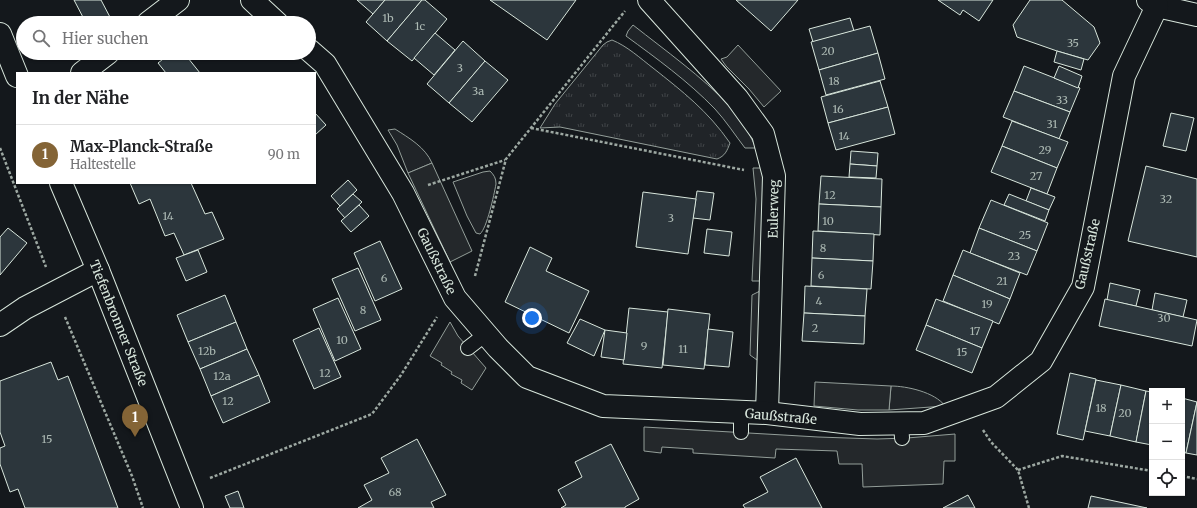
<!DOCTYPE html>
<html lang="de">
<head>
<meta charset="utf-8">
<style>
	:root { --surface:#fff; --page:#f2f2f2; --text:#202124; --muted:#757577; --line:#e0e0e0; --accent:#846436 }
	body { margin:0; font-family:Merriweather,serif; background:var(--page); color:var(--text) }
	.controls { position:absolute; right:12px; bottom:12px; display:grid; overflow:hidden; border-radius:0px; box-shadow:0 1px 3px #0004 }
	.controls button { width:36px; height:36px; display:grid; place-items:center; padding:0; border:0; border-bottom:1px solid var(--line); background:var(--surface); color:var(--text); font:20px sans-serif }
	.you { position:absolute; left:532px; top:318px; width:14px; height:14px; margin:-10px; border:3px solid #fff; border-radius:50%; background:#1a73e8; box-shadow:0 0 0 6px #1a73e833 }
	.badge { display:grid; place-items:center; width:26px; height:26px; border-radius:50%; background:var(--accent); color:#fff; font-size:13px; font-weight:700 }
	.pin { position:absolute; translate:-50% -33px; filter:drop-shadow(0 1px 2px #0008) }
	.pin::after { content:''; position:absolute; top:21px; width:14px; height:12px; background:inherit; clip-path:polygon(0 0,100% 0,50% 100%) }
	.list { margin:0; padding:0; list-style:none }
	h2 { display:flex; justify-content:space-between; align-items:center; height:52px; margin:0; padding:0 16px; font-size:17px }
	h2 small { font-size:13px; font-weight:400; color:var(--muted) }
	.list li { display:grid; grid-template-columns:26px 1fr auto; gap:12px; align-items:center; box-sizing:border-box; height:60px; padding:0 16px; border-top:1px solid var(--line) }
	.list b { display:block; font-size:15px; white-space:nowrap }
	.list p { margin:0; font-size:13px; white-space:nowrap; color:var(--muted) }
	.list em { font-size:13px; font-style:normal; color:var(--muted) }
	.icon { flex:none; width:22px; height:22px; fill:none; stroke:currentColor; stroke-width:2; stroke-linecap:round; stroke-linejoin:round }
	.map { position:relative; flex:none; width:1197px; height:508px; overflow:hidden }
	.search { position:absolute; background:var(--surface); box-shadow:0 1px 3px #0004; left:16px; top:16px; width:300px; height:44px; display:flex; align-items:center; gap:10px; box-sizing:border-box; padding:0 14px; border-radius:22px; color:var(--muted); font-size:15px }
	.panel { position:absolute; background:var(--surface); box-shadow:0 1px 3px #0004; left:16px; top:72px; width:300px; height:112px; border-radius:0px }
	.map>svg:first-child { display:block }
</style>
</head>
<body>
<div class="map">
<svg width="1197" height="508" viewBox="0 0 1197 508">
	<defs>
		<pattern id="park-tufts" width="24" height="20" patternUnits="userSpaceOnUse"><rect width="24" height="20" fill="#202428"/><path d="M3 7l-1-3M5 7V3M7 7l1-3M15 17l-1-3M17 17v-4M19 17l1-3" fill="none" stroke="#404447"/></pattern>
	</defs>
	<rect width="100%" height="100%" fill="#14181c"/>
	<!-- grass -->
	<g fill="#202428" stroke="#939e99">
		<path d="M 633,25 C 666,51 701,76 730,106 C 741,118 749,133 756,148 L 745,148 C 735,135 726,121 715,109 C 688,81 656,58 626,36 L 628,31 Z"/>
		<path d="M 395,129 C 409,138 425,147 432,163 L 408,173 L 397,145 L 388,130 Z"/>
		<path d="M 490,171 C 494,175 496,178 496,184 C 494,195 487,228 480,234 L 476,233 L 467,216 L 453,182 L 483,172 Z"/>
		<path d="M 891,386 C 906,386 935,392 945,406 L 889,410 Z"/>
	</g>
	<!-- park -->
	<path fill="url(#park-tufts)" stroke="#939e99" d="M 612,40 C 627,46 640,58 653,68 C 682,91 708,111 730,143 C 727,151 725,156 717,159 L 560,127 L 540,128 L 555,104 L 603,45 L 607,42 Z"/>
	<!-- parking -->
	<g fill="#24282b" stroke="#939e99">
		<path d="M 738,45 L 781,91 L 764,107 L 749,89 L 726,66 L 721,59 L 727,57 Z"/>
		<path d="M 432,163 L 472,251 L 450,262 L 408,173 Z"/>
		<path d="M 753,168 L 762,168 L 764,178 L 761,281 L 752,281 L 756,199 Z"/>
		<path d="M 760,291 L 758,353 L 757,360 L 750,355 L 752,295 Z"/>
		<path d="M 450,322 L 458,336 L 486,368 L 472,390 L 461,383 L 462,380 L 451,374 L 452,372 L 441,365 L 442,363 L 430,356 Z"/>
		<path d="M 815,382 L 891,386 L 889,410 L 858,410 L 814,406 Z"/>
		<path d="M 644,427 L 818,437 L 877,439 L 907,438 L 955,434 L 955,461 L 944,461 L 943,484 L 863,487 L 862,464 L 839,464 L 837,451 L 776,449 L 775,458 L 693,453 L 693,449 L 662,447 L 661,453 L 644,451 Z"/>
	</g>
	<!-- building -->
	<g fill="#2c363c" stroke="#d8e6dc">
		<path d="M 74,0 L 101,0 L 111,19 L 104,23 L 86,23 Z"/>
		<path d="M 357,0 L 385,0 L 373,14 Z"/>
		<path d="M 385,0 L 422,0 L 387,41 L 366,22 Z"/>
		<path d="M 422,0 L 425,0 L 447,19 L 412,61 L 387,41 Z"/>
		<path d="M 490,0 L 576,0 L 547,40 Z"/>
		<path d="M 736,0 L 798,0 L 771,31 Z"/>
		<path d="M 938,0 L 993,0 L 979,21 L 963,10 L 960,15 Z"/>
		<path d="M 1030,0 L 1062,0 L 1094,27 L 1100,43 L 1088,60 L 1057,51 L 1017,37 L 1013,25 Z"/>
		<path d="M 850,18 L 854,31 L 813,42 L 809,29 Z"/>
		<path d="M 870,26 L 878,53 L 819,70 L 811,42 Z"/>
		<path d="M 435,33 L 455,50 L 434,75 L 414,58 Z"/>
		<path d="M 463,41 L 485,61 L 449,103 L 427,84 Z"/>
		<path d="M 1057,51 L 1084,59 L 1081,70 L 1054,62 Z"/>
		<path d="M 171,53 L 184,53 L 200,73 L 166,73 L 158,63 Z"/>
		<path d="M 878,53 L 885,79 L 826,95 L 819,70 Z"/>
		<path d="M 485,61 L 508,80 L 472,122 L 449,103 Z"/>
		<path d="M 1024,66 L 1080,88 L 1070,112 L 1014,91 Z"/>
		<path d="M 1059,66 L 1082,76 L 1078,88 L 1054,78 Z"/>
		<path d="M 880,81 L 888,107 L 828,123 L 821,97 Z"/>
		<path d="M 1014,91 L 1070,112 L 1059,139 L 1003,117 Z"/>
		<path d="M 888,107 L 895,134 L 836,150 L 828,123 Z"/>
		<path d="M 315,113 L 326,125 L 315,135 Z"/>
		<path d="M 1171,113 L 1194,118 L 1186,151 L 1163,146 Z"/>
		<path d="M 1012,121 L 1068,142 L 1057,168 L 1002,146 Z"/>
		<path d="M 1002,146 L 1057,168 L 1047,194 L 991,172 Z"/>
		<path d="M 851,151 L 878,153 L 877,166 L 850,164 Z"/>
		<path d="M 850,164 L 877,166 L 876,178 L 849,177 Z"/>
		<path d="M 1146,166 L 1197,179 L 1197,257 L 1128,241 Z"/>
		<path d="M 821,176 L 882,179 L 881,207 L 819,204 Z"/>
		<path d="M 348,180 L 357,190 L 340,206 L 331,196 Z"/>
		<path d="M 130,183 L 191,183 L 205,214 L 212,212 L 224,239 L 184,255 L 174,233 L 165,236 L 150,199 L 139,204 Z"/>
		<path d="M 1031,188 L 1055,197 L 1049,210 L 1026,201 Z"/>
		<path d="M 697,191 L 714,193 L 710,220 L 693,218 Z"/>
		<path d="M 643,192 L 696,199 L 688,254 L 636,247 Z"/>
		<path d="M 353,194 L 362,202 L 345,218 L 337,209 Z"/>
		<path d="M 1009,194 L 1049,210 L 1045,221 L 1004,205 Z"/>
		<path d="M 991,200 L 1048,223 L 1037,251 L 979,228 Z"/>
		<path d="M 819,204 L 881,207 L 880,235 L 818,231 Z"/>
		<path d="M 359,205 L 369,216 L 351,232 L 341,221 Z"/>
		<path d="M 8,228 L 27,243 L 0,275 L 0,237 Z"/>
		<path d="M 979,228 L 1037,251 L 1027,275 L 970,253 Z"/>
		<path d="M 707,229 L 732,232 L 729,256 L 704,253 Z"/>
		<path d="M 813,231 L 874,234 L 873,261 L 812,258 Z"/>
		<path d="M 380,241 L 402,289 L 375,301 L 354,253 Z"/>
		<path d="M 530,247 L 552,258 L 546,271 L 589,291 L 569,333 L 505,302 Z"/>
		<path d="M 198,250 L 207,272 L 186,281 L 176,258 Z"/>
		<path d="M 963,250 L 1020,273 L 1010,299 L 953,275 Z"/>
		<path d="M 812,258 L 873,261 L 871,289 L 811,286 Z"/>
		<path d="M 358,268 L 381,320 L 355,331 L 332,279 Z"/>
		<path d="M 953,275 L 1010,299 L 999,324 L 943,301 Z"/>
		<path d="M 1110,283 L 1140,290 L 1136,306 L 1107,300 Z"/>
		<path d="M 805,286 L 867,289 L 865,316 L 804,313 Z"/>
		<path d="M 1155,293 L 1187,300 L 1183,317 L 1152,310 Z"/>
		<path d="M 225,295 L 236,322 L 188,342 L 177,315 Z"/>
		<path d="M 338,298 L 361,349 L 335,361 L 313,309 Z"/>
		<path d="M 936,299 L 993,321 L 982,348 L 926,325 Z"/>
		<path d="M 1105,299 L 1197,320 L 1192,346 L 1099,326 Z"/>
		<path d="M 629,308 L 668,312 L 662,368 L 623,364 Z"/>
		<path d="M 668,309 L 710,314 L 704,369 L 663,365 Z"/>
		<path d="M 804,313 L 865,316 L 864,344 L 802,341 Z"/>
		<path d="M 580,319 L 605,330 L 594,356 L 567,343 Z"/>
		<path d="M 236,322 L 247,349 L 200,369 L 188,342 Z"/>
		<path d="M 926,325 L 982,348 L 972,373 L 916,350 Z"/>
		<path d="M 319,328 L 341,377 L 314,389 L 293,340 Z"/>
		<path d="M 708,329 L 733,332 L 729,367 L 705,365 Z"/>
		<path d="M 605,330 L 627,333 L 624,360 L 601,357 Z"/>
		<path d="M 247,349 L 259,375 L 211,396 L 200,369 Z"/>
		<path d="M 51,362 L 58,380 L 68,376 L 118,508 L 25,508 L 18,489 L 10,492 L 0,464 L 0,448 L 5,446 L 0,432 L 0,381 Z"/>
		<path d="M 1070,373 L 1096,379 L 1083,440 L 1057,434 Z"/>
		<path d="M 259,375 L 270,402 L 223,423 L 211,396 Z"/>
		<path d="M 1096,380 L 1121,385 L 1110,436 L 1085,431 Z"/>
		<path d="M 1121,385 L 1146,391 L 1136,442 L 1110,436 Z"/>
		<path d="M 1146,391 L 1152,392 L 1152,445 L 1136,442 Z"/>
		<path d="M 1182,398 L 1197,402 L 1186,453 L 1182,452 Z"/>
		<path d="M 1197,402 L 1197,455 L 1186,453 Z"/>
		<path d="M 417,439 L 446,495 L 431,502 L 434,508 L 358,508 L 372,500 L 364,485 L 389,473 L 381,458 Z"/>
		<path d="M 611,444 L 639,499 L 625,507 L 625,508 L 561,508 L 566,505 L 558,490 L 582,477 L 575,462 Z"/>
		<path d="M 796,458 L 822,508 L 745,508 L 743,505 L 768,492 L 760,477 Z"/>
		<path d="M 238,491 L 244,508 L 230,508 L 225,496 Z"/>
		<path d="M 968,495 L 975,508 L 943,508 Z"/>
		<path d="M 1091,496 L 1147,508 L 1088,508 Z"/>
	</g>
	<g fill="none" stroke-linecap="round" stroke-linejoin="round">
		<defs>
			<g id="service">
				<path d="M 468,348 L 486,334"/>
				<path d="M 741,412 L 741,432"/>
				<path d="M 901,423 L 902,438"/>
			</g>
			<g id="minor">
				<path d="M 252,0 L 277,23"/>
				<path d="M 649,0 L 737,98 L 763,134 L 774,176 L 767,413"/>
				<path d="M 1148,0 L 1157,6 L 1197,15"/>
				<path d="M 148,23 L 178,0"/>
				<path d="M 309,50 L 325,64 L 403,193 L 455,298 L 498,348 L 527,377 L 603,406 L 767,413 L 860,424 L 924,423 L 996,397 L 1041,361 L 1083,287 L 1124,76 L 1157,6"/>
				<path d="M 82,73 L 108,53"/>
				<path d="M 0,325 L 25,308 L 98,270"/>
			</g>
			<g id="tertiary">
				<path d="M 0,34 L 17,76"/>
				<path d="M 61,183 L 98,270 L 192,508"/>
			</g>
		</defs>
		<!-- service casing -->
		<use href="#service" stroke="#d8e6dc" stroke-width="16"/>
		<!-- minor casing -->
		<use href="#minor" stroke="#d8e6dc" stroke-width="24"/>
		<!-- tertiary casing -->
		<use href="#tertiary" stroke="#d8e6dc" stroke-width="24"/>
		<!-- path -->
		<g stroke="#9da8a2" stroke-width="2.5" stroke-dasharray="3 2" stroke-linecap="butt">
			<path d="M 531,128 L 744,170"/>
			<path d="M 0,148 L 46,267"/>
			<path d="M 428,185 L 505,160"/>
			<path d="M 475,276 L 506,159 L 625,11"/>
			<path d="M 65,317 L 132,476 L 143,508"/>
			<path d="M 983,430 L 991,442 L 1018,470 L 1029,508"/>
			<path d="M 1018,470 L 1062,456 L 1152,471"/>
			<path d="M 1182,476 L 1197,479"/>
			<path d="M 210,478 L 372,414 L 401,375 L 437,317"/>
		</g>
		<!-- service -->
		<use href="#service" stroke="#14181c" stroke-width="14"/>
		<!-- minor -->
		<use href="#minor" stroke="#14181c" stroke-width="22"/>
		<!-- tertiary -->
		<use href="#tertiary" stroke="#14181c" stroke-width="22"/>
	</g>
	<g text-anchor="middle" stroke-width="3" stroke-linejoin="round" paint-order="stroke">
		<!-- number labels -->
		<g font-size="11" fill="#adbab4">
			<text x="388" y="22">1b</text>
			<text x="420" y="30">1c</text>
			<text x="1073" y="47">35</text>
			<text x="828" y="55">20</text>
			<text x="460" y="72">3</text>
			<text x="834" y="85">18</text>
			<text x="478" y="95">3a</text>
			<text x="1062" y="104">33</text>
			<text x="838" y="113">16</text>
			<text x="1052" y="128">31</text>
			<text x="844" y="140">14</text>
			<text x="1045" y="154">29</text>
			<text x="1036" y="180">27</text>
			<text x="830" y="199">12</text>
			<text x="1166" y="203">32</text>
			<text x="168" y="220">14</text>
			<text x="671" y="222">3</text>
			<text x="828" y="225">10</text>
			<text x="1025" y="239">25</text>
			<text x="823" y="252">8</text>
			<text x="1014" y="260">23</text>
			<text x="821" y="279">6</text>
			<text x="384" y="282">6</text>
			<text x="1002" y="285">21</text>
			<text x="819" y="305">4</text>
			<text x="987" y="308">19</text>
			<text x="363" y="314">8</text>
			<text x="1164" y="322">30</text>
			<text x="815" y="332">2</text>
			<text x="975" y="335">17</text>
			<text x="342" y="344">10</text>
			<text x="644" y="350">9</text>
			<text x="683" y="353">11</text>
			<text x="207" y="355">12b</text>
			<text x="962" y="356">15</text>
			<text x="325" y="377">12</text>
			<text x="222" y="380">12a</text>
			<text x="228" y="405">12</text>
			<text x="1101" y="412">18</text>
			<text x="1125" y="417">20</text>
			<text x="47" y="443">15</text>
			<text x="395" y="496">68</text>
		</g>
		<!-- street labels -->
		<g font-size="13" fill="#d8e6dc" stroke="#14181c">
			<text transform="translate(773 209) rotate(-89)" y="5">Eulerweg</text>
			<text transform="translate(1087 254) rotate(-77)" y="5">Gaußstraße</text>
			<text transform="translate(437 261) rotate(64)" y="5">Gaußstraße</text>
			<text transform="translate(119 323) rotate(68)" y="5">Tiefenbronner Straße</text>
			<text transform="translate(781 416) rotate(5)" y="5">Gaußstraße</text>
		</g>
	</g>
</svg>
<div class="controls">
<button>+</button>
<button>−</button>
<button><svg class="icon" aria-label="locate" viewBox="0 0 24 24"><circle cx="12" cy="12" r="6"/><path d="M12 2v4M12 18v4M2 12h4M18 12h4"/></svg></button>
</div>
<div class="you"></div>
<div class="pin badge" style="left:135px;top:437px">1</div>
<div class="search"><svg class="icon" aria-label="search" viewBox="0 0 24 24"><circle cx="10" cy="10" r="6"/><path d="M15 15l6 6"/></svg>Hier suchen</div>
<section class="panel">
<h2>In der Nähe<small></small></h2>
<ul class="list">
<li><span class="badge">1</span><div><b>Max-Planck-Straße</b><p>Haltestelle</p></div><em>90 m</em></li>
</ul>
</section>
</div>
</body>
</html>
